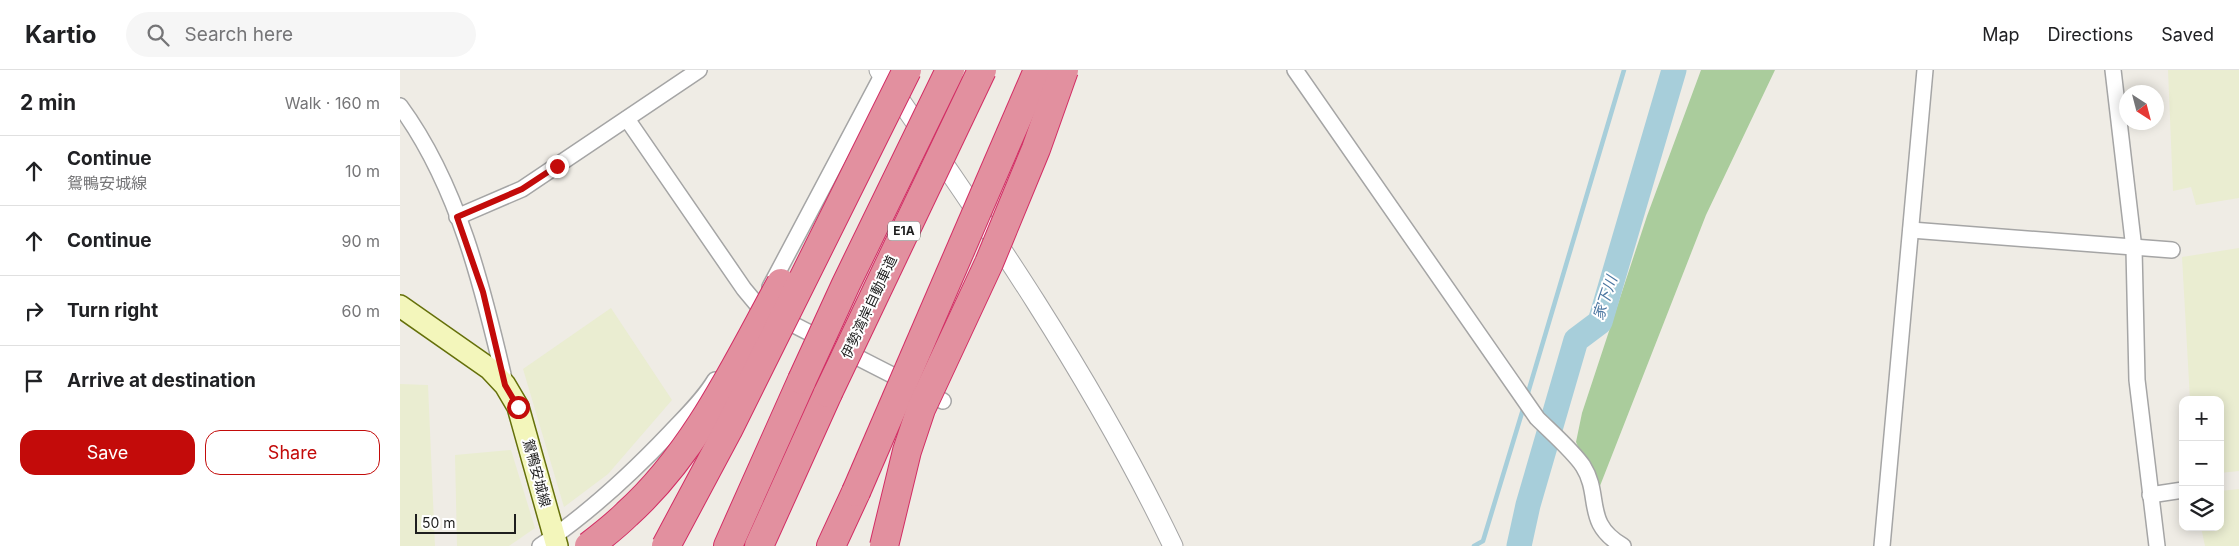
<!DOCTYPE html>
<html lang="en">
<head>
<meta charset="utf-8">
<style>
	:root { --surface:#fff; --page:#f6f6f6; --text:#202124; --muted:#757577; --line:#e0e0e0; --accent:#c30b0a }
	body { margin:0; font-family:Inter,"Noto Sans JP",sans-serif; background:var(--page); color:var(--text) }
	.controls { position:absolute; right:15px; bottom:15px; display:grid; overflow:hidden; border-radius:10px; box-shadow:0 2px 12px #0003 }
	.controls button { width:45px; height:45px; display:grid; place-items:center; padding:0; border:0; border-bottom:1px solid var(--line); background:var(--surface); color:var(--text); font:25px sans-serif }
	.compass { position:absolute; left:1719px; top:15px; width:45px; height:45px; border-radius:50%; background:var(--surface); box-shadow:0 2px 12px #0003; rotate:144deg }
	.scale { position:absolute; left:15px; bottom:12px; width:101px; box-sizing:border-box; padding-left:5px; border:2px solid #1e1e1e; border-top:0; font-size:14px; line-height:18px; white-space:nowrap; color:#1e1e1e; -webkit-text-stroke:4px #fff; paint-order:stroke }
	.stop { position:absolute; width:15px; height:15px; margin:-11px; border:4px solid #c30b0a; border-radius:50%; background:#fff }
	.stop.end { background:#c30b0a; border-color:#fff; box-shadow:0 1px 5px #0008 }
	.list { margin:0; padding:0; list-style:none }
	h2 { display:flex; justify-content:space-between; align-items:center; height:65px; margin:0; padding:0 20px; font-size:21px }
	h2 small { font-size:16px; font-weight:400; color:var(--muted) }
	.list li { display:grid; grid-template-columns:32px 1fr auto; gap:15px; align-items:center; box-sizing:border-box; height:70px; padding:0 20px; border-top:1px solid var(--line) }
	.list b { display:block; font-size:19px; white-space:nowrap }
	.list p { margin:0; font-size:16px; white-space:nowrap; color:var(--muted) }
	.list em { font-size:16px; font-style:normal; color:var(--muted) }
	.actions { display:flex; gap:10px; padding:15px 20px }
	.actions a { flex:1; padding:11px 0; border:1px solid var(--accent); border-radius:15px; text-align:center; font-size:18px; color:var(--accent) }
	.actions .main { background:var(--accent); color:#fff }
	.icon { flex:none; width:28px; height:28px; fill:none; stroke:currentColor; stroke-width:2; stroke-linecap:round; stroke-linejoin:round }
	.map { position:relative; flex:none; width:1839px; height:476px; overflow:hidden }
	header { display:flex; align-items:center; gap:30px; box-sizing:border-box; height:70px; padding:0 25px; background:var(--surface); border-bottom:1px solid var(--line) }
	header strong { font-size:24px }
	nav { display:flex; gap:28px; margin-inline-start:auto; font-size:18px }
	.search { width:350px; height:45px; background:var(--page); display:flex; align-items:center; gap:12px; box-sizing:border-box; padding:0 18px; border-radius:28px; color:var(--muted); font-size:19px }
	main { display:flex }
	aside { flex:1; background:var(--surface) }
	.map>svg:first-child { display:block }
</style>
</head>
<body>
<header>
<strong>Kartio</strong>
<div class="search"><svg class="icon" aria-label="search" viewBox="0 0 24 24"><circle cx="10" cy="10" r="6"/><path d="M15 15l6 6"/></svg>Search here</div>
<nav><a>Map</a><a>Directions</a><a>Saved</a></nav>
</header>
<main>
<aside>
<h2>2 min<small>Walk · 160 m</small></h2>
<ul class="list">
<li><svg class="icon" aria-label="ahead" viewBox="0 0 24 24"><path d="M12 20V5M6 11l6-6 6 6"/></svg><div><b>Continue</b><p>鴛鴨安城線</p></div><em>10 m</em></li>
<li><svg class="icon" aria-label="ahead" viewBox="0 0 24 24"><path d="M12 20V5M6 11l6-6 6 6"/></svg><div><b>Continue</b></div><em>90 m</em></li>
<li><svg class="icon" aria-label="right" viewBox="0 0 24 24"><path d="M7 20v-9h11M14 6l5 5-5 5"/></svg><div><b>Turn right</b></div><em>60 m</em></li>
<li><svg class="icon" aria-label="arrive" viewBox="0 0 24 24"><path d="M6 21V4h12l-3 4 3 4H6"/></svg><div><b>Arrive at destination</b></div></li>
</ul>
<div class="actions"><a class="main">Save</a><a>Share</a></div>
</aside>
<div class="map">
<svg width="1839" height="476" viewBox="0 0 1839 476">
	<rect width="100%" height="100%" fill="#efece5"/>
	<!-- farmland -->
	<g fill="#eaedd1">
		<path d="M 1768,0 L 1839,0 L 1839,128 L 1796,135 L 1791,117 L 1773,121 Z"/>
		<path d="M 1839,178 L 1839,401 L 1820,403 L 1820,330 L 1790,330 L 1782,187 Z"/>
		<path d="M 211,238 L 272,330 L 208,404 L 164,437 L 123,299 Z"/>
		<path d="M 0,314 L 28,315 L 35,476 L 0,476 Z"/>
		<path d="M 111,380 L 135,458 L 109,476 L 57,476 L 55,385 Z"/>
		<path d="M 1839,419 L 1839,476 L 1805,476 L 1801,457 L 1820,457 L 1820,421 Z"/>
	</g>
	<!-- forest -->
	<path fill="#aacc9c" d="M 1301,0 L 1375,0 L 1306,145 L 1198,421 L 1176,372 L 1182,343 L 1247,146 Z"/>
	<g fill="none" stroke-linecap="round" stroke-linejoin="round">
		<!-- stream -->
		<g stroke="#a7ceda" stroke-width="4.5">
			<path d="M 1127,326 L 1224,0"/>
			<path d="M 1074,476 L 1083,471 L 1124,336"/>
		</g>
		<!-- river -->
		<path stroke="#a7ceda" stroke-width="25" d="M 1119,476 L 1128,435 L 1176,270 L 1200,252 L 1274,0"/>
		<defs>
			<g id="minor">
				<path d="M 895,0 L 1137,348 C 1150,361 1173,381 1183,396 C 1202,426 1183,453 1223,476"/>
				<path d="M 1713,0 L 1734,179 L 1737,310 L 1757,476"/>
				<path d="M 0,36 C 58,115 83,218 105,313"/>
				<path d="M 227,49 L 344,219 L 359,237 L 543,331"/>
				<path d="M 57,147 L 122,119 L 299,0"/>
				<path d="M 1511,160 L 1772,180"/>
				<path d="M 370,217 L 485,0"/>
				<path d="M 1750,425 L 1783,420"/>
				<path d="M 140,476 C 188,444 230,405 270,363 C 286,346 303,330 315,310"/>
				<path d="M 1482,476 L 1525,0"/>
			</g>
			<path id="tertiary" d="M 479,0 C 586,153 692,307 773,476"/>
			<path id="secondary" d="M 0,236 L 90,299 L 105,315 L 118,337 L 157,476"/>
			<g id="motorway">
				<path d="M 328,476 L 402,310"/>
				<path d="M 359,476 L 428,323"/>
				<path d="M 431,476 L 456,422"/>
			</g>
		</defs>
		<!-- minor casing -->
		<use href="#minor" stroke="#a5a5a5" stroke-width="18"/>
		<!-- tertiary casing -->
		<use href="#tertiary" stroke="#a5a5a5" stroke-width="21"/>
		<!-- secondary casing -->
		<use href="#secondary" stroke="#65700a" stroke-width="24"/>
		<!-- motorway casing -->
		<use href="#motorway" stroke="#d22d64" stroke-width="30"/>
		<!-- minor -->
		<use href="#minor" stroke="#fff" stroke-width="15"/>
		<!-- tertiary -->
		<use href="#tertiary" stroke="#fff" stroke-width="19"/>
		<!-- secondary -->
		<use href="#secondary" stroke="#f3f6bb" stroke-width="21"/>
		<!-- motorway -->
		<use href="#motorway" stroke="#e2909f" stroke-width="28"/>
		<defs>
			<g id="motorway-bridge">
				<path d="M 402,310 L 446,214 L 550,0"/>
				<path d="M 428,323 L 582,0"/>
				<path d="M 456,422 L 638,0"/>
				<path d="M 189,476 C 202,466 215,456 227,444 C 296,382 337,293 381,213"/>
				<path d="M 266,476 L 328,360 L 507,0"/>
				<path d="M 484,476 L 507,381 L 521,339 L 589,193 L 636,79 L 664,0"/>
			</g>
		</defs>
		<!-- motorway-bridge casing -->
		<use href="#motorway-bridge" stroke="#d22d64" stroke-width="30" stroke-linecap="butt"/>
		<!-- motorway-bridge -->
		<use href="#motorway-bridge" stroke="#e2909f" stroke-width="28"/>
	</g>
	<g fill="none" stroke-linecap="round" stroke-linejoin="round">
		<!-- route -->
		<path stroke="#c30b0a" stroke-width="6" d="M 118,337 L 105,315 L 83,222 L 57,147 L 122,119 L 157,96"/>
	</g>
	<g text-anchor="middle" stroke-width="4" stroke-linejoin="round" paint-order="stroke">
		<!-- shield labels -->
		<rect fill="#fff" stroke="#626262" stroke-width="1" x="488" y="151.5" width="32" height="19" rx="4"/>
		<g font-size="12" font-weight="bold" fill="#1e1e1e">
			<text x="504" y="165">E1A</text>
		</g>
		<!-- street labels -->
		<g font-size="14" fill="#1e1e1e" stroke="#fff">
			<text transform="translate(469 237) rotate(-65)" y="5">伊勢湾岸自動車道</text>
			<text transform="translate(137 403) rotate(75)" y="5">鴛鴨安城線</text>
		</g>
		<!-- water labels -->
		<g font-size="15" font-style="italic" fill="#4c77a1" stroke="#fff">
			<text transform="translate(1205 228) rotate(-71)" y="5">家下川</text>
		</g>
	</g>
</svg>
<div class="controls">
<button>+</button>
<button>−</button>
<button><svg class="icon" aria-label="layers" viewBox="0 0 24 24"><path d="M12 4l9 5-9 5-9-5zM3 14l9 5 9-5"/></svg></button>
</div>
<svg class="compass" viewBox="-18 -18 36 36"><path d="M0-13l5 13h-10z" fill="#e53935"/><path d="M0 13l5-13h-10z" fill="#757577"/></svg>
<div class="scale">50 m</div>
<div class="stop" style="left:118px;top:337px"></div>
<div class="stop end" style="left:157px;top:96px"></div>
</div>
</main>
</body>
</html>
